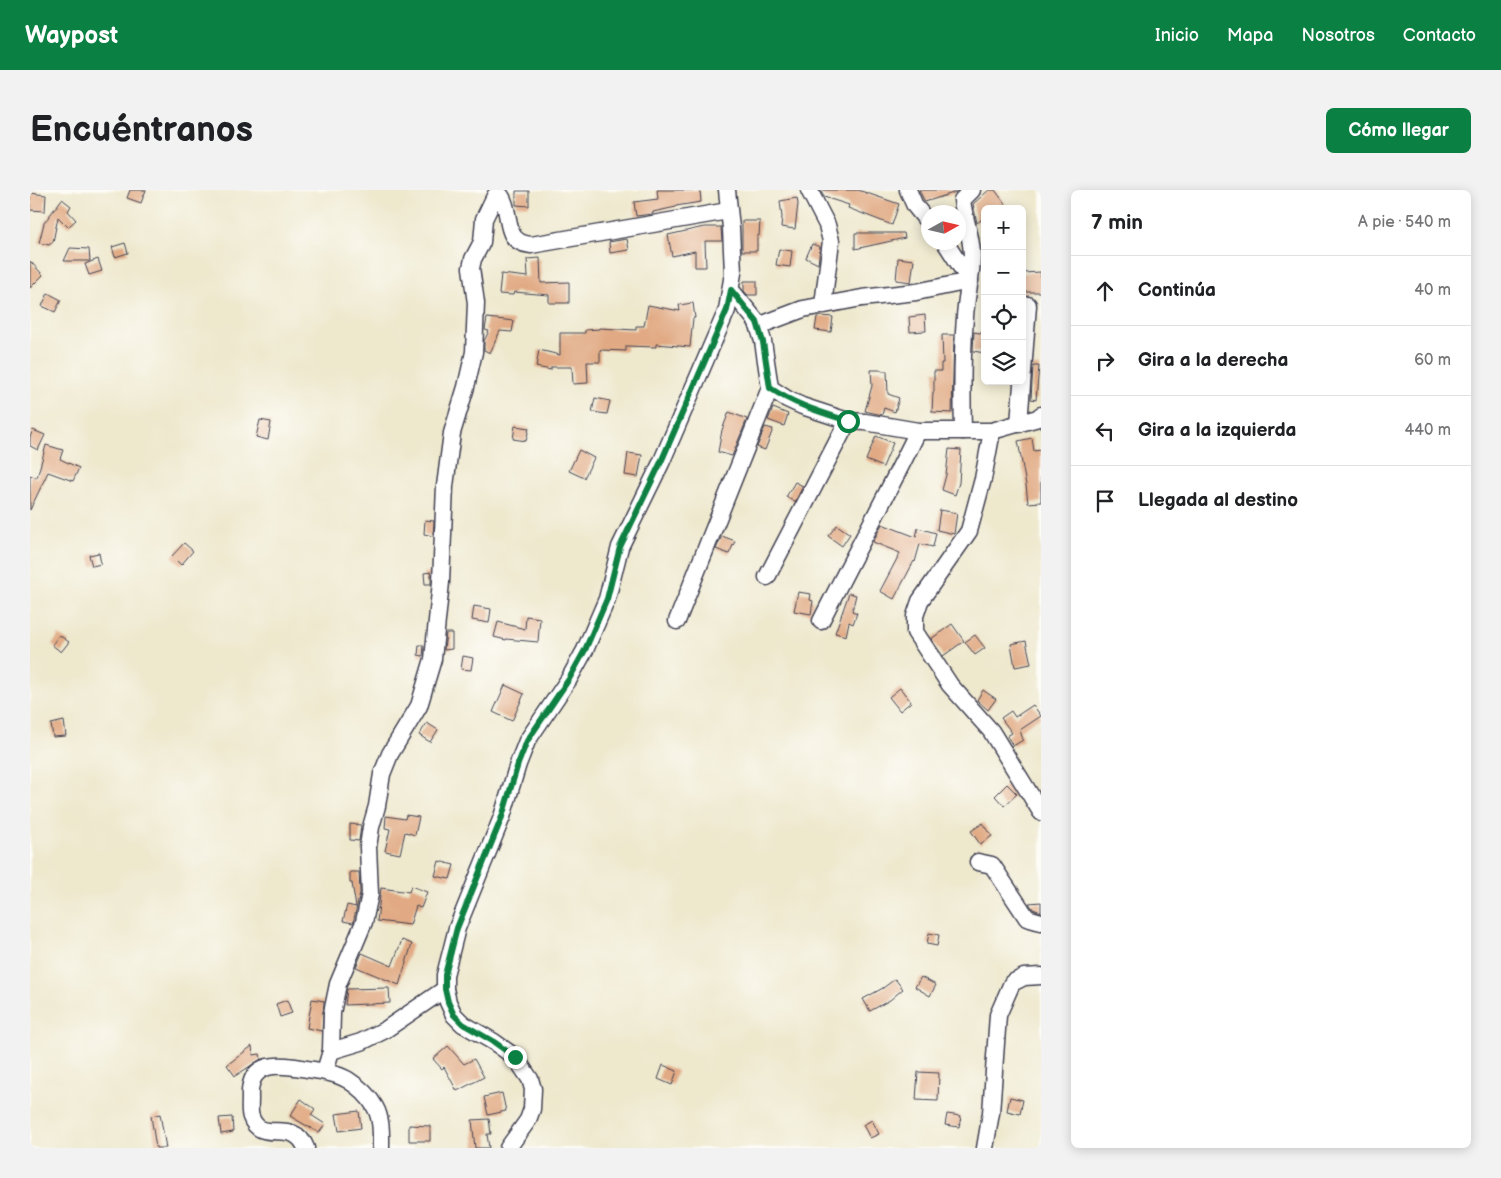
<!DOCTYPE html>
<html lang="es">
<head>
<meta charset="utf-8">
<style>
	:root { --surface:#fff; --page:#f2f2f2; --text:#202124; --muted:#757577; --line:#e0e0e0; --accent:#0b8043 }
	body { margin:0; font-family:"Balsamiq Sans",sans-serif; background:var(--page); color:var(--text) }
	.controls { position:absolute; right:15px; top:15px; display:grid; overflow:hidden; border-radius:8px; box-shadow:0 2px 12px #0003 }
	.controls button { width:45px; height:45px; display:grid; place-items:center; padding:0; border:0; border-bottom:1px solid var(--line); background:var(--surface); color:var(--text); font:25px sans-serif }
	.compass { position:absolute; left:891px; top:15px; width:45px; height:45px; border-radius:50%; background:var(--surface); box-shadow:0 2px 12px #0003; rotate:82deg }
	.stop { position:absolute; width:15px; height:15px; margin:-11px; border:4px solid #0b8043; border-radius:50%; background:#fff }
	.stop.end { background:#0b8043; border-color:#fff; box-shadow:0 1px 5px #0008 }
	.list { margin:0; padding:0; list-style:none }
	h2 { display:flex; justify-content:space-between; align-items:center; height:65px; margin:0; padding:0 20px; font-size:21px }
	h2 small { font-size:16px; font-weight:400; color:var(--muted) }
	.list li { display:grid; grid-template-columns:32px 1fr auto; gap:15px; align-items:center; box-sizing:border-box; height:70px; padding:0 20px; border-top:1px solid var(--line) }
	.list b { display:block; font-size:19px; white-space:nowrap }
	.list em { font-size:16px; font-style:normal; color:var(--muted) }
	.icon { flex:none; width:28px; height:28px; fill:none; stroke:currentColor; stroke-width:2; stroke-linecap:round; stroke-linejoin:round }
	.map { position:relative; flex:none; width:1011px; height:958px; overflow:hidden; border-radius:8px }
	header { display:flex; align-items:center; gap:30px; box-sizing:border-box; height:70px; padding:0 25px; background:var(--accent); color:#fff }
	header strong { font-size:24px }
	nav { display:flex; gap:28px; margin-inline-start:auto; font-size:18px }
	.intro { display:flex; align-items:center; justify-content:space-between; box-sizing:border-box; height:120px; padding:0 30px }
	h1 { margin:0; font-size:35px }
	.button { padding:12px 22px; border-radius:8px; background:var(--accent); color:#fff; font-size:18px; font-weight:700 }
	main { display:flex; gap:30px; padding:0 30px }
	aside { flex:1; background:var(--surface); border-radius:8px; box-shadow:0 2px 12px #0003 }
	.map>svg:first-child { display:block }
</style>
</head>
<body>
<header>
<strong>Waypost</strong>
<nav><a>Inicio</a><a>Mapa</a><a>Nosotros</a><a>Contacto</a></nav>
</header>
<div class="intro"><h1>Encuéntranos</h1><a class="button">Cómo llegar</a></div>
<main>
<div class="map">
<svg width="1011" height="958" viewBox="0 0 1011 958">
	<rect width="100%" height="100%" fill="#fdfcf7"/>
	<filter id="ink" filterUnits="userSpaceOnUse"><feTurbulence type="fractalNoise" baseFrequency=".02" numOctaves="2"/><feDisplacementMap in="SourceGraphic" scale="10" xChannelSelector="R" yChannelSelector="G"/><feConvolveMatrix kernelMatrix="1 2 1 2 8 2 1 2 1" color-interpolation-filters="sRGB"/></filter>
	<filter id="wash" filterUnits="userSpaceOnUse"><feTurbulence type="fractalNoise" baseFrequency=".0096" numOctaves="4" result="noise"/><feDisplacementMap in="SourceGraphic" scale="20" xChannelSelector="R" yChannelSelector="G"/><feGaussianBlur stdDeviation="1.12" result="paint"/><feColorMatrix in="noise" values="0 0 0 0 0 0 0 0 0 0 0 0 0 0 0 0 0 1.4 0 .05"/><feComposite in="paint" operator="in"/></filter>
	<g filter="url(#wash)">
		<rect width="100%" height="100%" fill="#eee8cd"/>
		<g id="blocks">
			<!-- building -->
			<g fill="#e1aa84">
				<path d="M 100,0 L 116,0 L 111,13 L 97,8 Z"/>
				<path d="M 627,0 L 670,0 L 671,12 L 646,16 L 646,17 L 623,22 L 623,24 L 606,26 L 604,12 L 628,9 Z"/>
				<path d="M 790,0 L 828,0 L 869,14 L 862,35 L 818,18 L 819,15 L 794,7 Z"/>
				<path d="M 889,0 L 926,0 L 926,2 L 895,12 Z"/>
				<path d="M 959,0 L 965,0 L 979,19 L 955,19 L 955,27 L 947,33 L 943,14 Z"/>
				<path d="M 486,1 L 499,1 L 499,16 L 486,15 Z"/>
				<path d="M 0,3 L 16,5 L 15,21 L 0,20 Z"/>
				<path d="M 767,8 L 768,14 L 765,39 L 751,37 L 752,27 L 750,11 Z"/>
				<path d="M 32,9 L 41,16 L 38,21 L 46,30 L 38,37 L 28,27 L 23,52 L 19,55 L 9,53 L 14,33 Z"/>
				<path d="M 712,31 L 730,31 L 729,46 L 727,46 L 727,61 L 712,61 Z"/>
				<path d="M 674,37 L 691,37 L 691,39 L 692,51 L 675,51 L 676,77 L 665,77 L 665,61 L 642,66 L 638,45 Z"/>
				<path d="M 825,43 L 874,43 L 875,48 L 825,59 Z"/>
				<path d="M 597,49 L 599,60 L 580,63 L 579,52 Z"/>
				<path d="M 95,53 L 98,63 L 85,67 L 82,57 Z"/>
				<path d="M 782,54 L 790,57 L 788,74 L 776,68 Z"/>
				<path d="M 40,58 L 59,59 L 60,71 L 34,71 Z"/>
				<path d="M 749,59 L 762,61 L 760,77 L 746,75 Z"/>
				<path d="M 510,68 L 511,93 L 539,92 L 539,113 L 519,113 L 519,105 L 484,102 L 483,105 L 469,104 L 471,84 L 498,87 L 497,69 Z"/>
				<path d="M 868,68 L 884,70 L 881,92 L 866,90 Z"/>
				<path d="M 68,69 L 72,81 L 59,85 L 55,74 Z"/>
				<path d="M 0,71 L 13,85 L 0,98 Z"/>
				<path d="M 1011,82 L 1011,102 L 992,102 L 992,83 Z"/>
				<path d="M 714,91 L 727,91 L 727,105 L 718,105 L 714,101 Z"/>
				<path d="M 18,103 L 31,110 L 25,122 L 12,116 Z"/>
				<path d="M 663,113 L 665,128 L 663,128 L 660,157 L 626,154 L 626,157 L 596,156 L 596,161 L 570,160 L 570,172 L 557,172 L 558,193 L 543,194 L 542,177 L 521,177 L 521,180 L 506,177 L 509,160 L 530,165 L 530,143 L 555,143 L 555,140 L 569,139 L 569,138 L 606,140 L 606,136 L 614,136 L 618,115 L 650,121 L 649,115 Z"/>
				<path d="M 895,125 L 896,141 L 880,142 L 879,127 Z"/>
				<path d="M 791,126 L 803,127 L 801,142 L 785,140 L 787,127 Z"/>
				<path d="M 457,128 L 484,131 L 482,142 L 470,141 L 460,163 L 454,160 L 454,151 L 459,141 L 455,140 Z"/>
				<path d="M 944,142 L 955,144 L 955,163 L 943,161 Z"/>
				<path d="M 912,145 L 924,145 L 922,223 L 902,222 L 903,202 L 904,202 L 904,181 L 911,181 L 911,173 L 913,173 Z"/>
				<path d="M 1003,176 L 1009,176 L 1006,210 L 1001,209 Z"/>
				<path d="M 841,180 L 852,180 L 852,181 L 857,181 L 858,204 L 869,208 L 865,222 L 854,218 L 852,225 L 835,221 L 842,196 Z"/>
				<path d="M 565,208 L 580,211 L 577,224 L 562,222 Z"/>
				<path d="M 743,218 L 758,224 L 754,236 L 738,230 Z"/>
				<path d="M 699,222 L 717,229 L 702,266 L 688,262 L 692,240 Z"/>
				<path d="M 230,230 L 241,232 L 238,250 L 226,247 Z"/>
				<path d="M 485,236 L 499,238 L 496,251 L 483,249 Z"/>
				<path d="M 735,237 L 743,239 L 735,260 L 727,257 Z"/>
				<path d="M 3,240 L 15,245 L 8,260 L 0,256 L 0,247 Z"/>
				<path d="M 846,246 L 863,253 L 853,277 L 836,270 Z"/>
				<path d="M 1002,248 L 1004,261 L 1011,260 L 1011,312 L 998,313 L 996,295 L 988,251 Z"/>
				<path d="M 16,255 L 33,260 L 30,269 L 49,278 L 43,291 L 18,282 L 0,320 L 0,285 L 7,288 Z"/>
				<path d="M 919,259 L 931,260 L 929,293 L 925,305 L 912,300 L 916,285 Z"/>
				<path d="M 549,260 L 564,268 L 554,288 L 539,281 Z"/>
				<path d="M 598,263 L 612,265 L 608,287 L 595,285 Z"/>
				<path d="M 765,292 L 773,296 L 765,312 L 756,307 Z"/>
				<path d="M 910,320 L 927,323 L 924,344 L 907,340 Z"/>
				<path d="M 395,330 L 404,331 L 403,346 L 394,344 Z"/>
				<path d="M 852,334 L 886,347 L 888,338 L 906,343 L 903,357 L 890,354 L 885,372 L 884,371 L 864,409 L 850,401 L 870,363 L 843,352 Z"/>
				<path d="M 807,335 L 820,344 L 812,356 L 798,346 Z"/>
				<path d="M 692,346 L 705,351 L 699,364 L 686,359 Z"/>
				<path d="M 154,353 L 163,361 L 151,375 L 142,366 Z"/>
				<path d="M 69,363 L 71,374 L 62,376 L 59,365 Z"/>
				<path d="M 401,382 L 401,394 L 395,394 L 394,383 Z"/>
				<path d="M 768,402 L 781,404 L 780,410 L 783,411 L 781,424 L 764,421 Z"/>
				<path d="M 819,403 L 826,405 L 822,421 L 827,423 L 823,434 L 819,432 L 816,446 L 805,443 Z"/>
				<path d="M 444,416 L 461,419 L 459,433 L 442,430 Z"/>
				<path d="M 496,426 L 510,428 L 508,452 L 476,449 L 476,450 L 464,447 L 468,432 L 495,439 Z"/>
				<path d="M 922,434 L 934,451 L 913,466 L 901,449 Z"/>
				<path d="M 416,443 L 422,443 L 422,459 L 414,460 Z"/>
				<path d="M 29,445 L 39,452 L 31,462 L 22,455 Z"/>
				<path d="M 945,445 L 955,458 L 945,465 L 935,452 Z"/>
				<path d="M 996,451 L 1001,474 L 985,477 L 981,454 Z"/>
				<path d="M 389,455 L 394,455 L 393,466 L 388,465 Z"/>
				<path d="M 433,466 L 443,468 L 441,480 L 431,479 Z"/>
				<path d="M 475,495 L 494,504 L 482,531 L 463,522 Z"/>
				<path d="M 870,498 L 881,512 L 870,521 L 859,507 Z"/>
				<path d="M 953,500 L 966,509 L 958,520 L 947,510 Z"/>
				<path d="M 1003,515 L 1011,526 L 990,540 L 993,550 L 983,556 L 977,546 L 982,543 L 971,528 L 981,521 L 985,527 Z"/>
				<path d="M 34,531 L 36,546 L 23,547 L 21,534 Z"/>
				<path d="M 397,533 L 408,540 L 400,552 L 389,545 Z"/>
				<path d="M 977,594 L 987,604 L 974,616 L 965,606 Z"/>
				<path d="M 376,625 L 389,627 L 385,645 L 375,642 L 370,664 L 355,661 L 360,639 L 355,638 L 356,626 L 375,629 Z"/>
				<path d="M 953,633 L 962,646 L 950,654 L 941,641 Z"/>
				<path d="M 320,634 L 331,635 L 329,651 L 320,650 Z"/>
				<path d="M 409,671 L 424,675 L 420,689 L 405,686 Z"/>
				<path d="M 320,682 L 329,682 L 330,703 L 323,733 L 313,731 L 317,715 L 326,717 L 322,693 L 320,693 Z"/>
				<path d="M 381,696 L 397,702 L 391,718 L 386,716 L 380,735 L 347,731 L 351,698 L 379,702 Z"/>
				<path d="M 1011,712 L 1011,722 L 1003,719 L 999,713 Z"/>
				<path d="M 899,743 L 909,745 L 907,756 L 897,754 Z"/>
				<path d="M 372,750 L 382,754 L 369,795 L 326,777 L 332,763 L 362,776 Z"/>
				<path d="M 891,787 L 906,795 L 900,806 L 885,797 Z"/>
				<path d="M 865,789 L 873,799 L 860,810 L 840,821 L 833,809 L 853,798 Z"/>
				<path d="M 359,798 L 360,813 L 315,815 L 317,799 Z"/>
				<path d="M 282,809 L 294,811 L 292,841 L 277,838 Z"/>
				<path d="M 257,810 L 262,823 L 250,827 L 246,814 Z"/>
				<path d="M 222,856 L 223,865 L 230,864 L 231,869 L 205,886 L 197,875 Z"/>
				<path d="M 418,856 L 434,874 L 444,869 L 454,887 L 427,901 L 414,877 L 412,879 L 403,869 Z"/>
				<path d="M 633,875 L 647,881 L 642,895 L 628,889 Z"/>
				<path d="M 888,882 L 909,883 L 908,911 L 886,910 Z"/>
				<path d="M 472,903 L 476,921 L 458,925 L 454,907 Z"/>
				<path d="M 980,907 L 993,910 L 990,924 L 977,921 Z"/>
				<path d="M 271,909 L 285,919 L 281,925 L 295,934 L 289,943 L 260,926 Z"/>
				<path d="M 329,921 L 331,938 L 309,941 L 306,924 Z"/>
				<path d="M 130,924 L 136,958 L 126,958 L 121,926 Z"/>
				<path d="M 917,924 L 931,926 L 929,937 L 915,935 Z"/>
				<path d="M 202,927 L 203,942 L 191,944 L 189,928 Z"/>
				<path d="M 459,929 L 461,944 L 457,944 L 459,958 L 445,958 L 442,930 Z"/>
				<path d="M 842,930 L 849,944 L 840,948 L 833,935 Z"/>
				<path d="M 379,935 L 400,936 L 400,951 L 379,951 Z"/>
			</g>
		</g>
	</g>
	<g filter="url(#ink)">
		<use href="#blocks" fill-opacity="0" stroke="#414051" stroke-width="1"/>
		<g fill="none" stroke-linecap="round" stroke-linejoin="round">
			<defs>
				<g id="minor">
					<path d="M 779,0 L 797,35 L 801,51 L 793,115"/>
					<path d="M 878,0 L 885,16 L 898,32"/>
					<path d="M 701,100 L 727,132 L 733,151 L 740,198 L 757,209 L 772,216 L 818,231 L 835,232 L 888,241 L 962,241 L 1008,228 L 1011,225"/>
					<path d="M 728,136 L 773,119 L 832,108 L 886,102 L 940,91 L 915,52"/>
					<path d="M 989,234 L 998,115"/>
					<path d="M 933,241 C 932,203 932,165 935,127 C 936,106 942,87 942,66 C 942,46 934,29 932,10 L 942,0"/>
					<path d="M 962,241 L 953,289 L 939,341 L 890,411 L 885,426 L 885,442 L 920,495 L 961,541 L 1011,622"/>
					<path d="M 737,387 L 818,231"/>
					<path d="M 647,431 L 740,198"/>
					<path d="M 791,431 C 823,367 857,305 888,241"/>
					<path d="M 948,672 L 962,675 L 997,728 L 1011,732"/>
					<path d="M 301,861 L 331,852 L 355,840 L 415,799"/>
					<path d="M 295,881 L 301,861 L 302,823 L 308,794 L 334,732 L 340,704 L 338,657 L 341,637 L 347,616 L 352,584 L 360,564 L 389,516 L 403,469 L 411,392 L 415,296 L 422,243 L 436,197 L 444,162 L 446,113 L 441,78 L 443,69 L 452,52 L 454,29 L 465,6 L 471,6 C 483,24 471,52 501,55 L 698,21"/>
					<path d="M 276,958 C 263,926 231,956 221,927 C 219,922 220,914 220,908 C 218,869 250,874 277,879 C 291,881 306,883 318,890 C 329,897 339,906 345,917 C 352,929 351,945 351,958"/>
					<path d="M 478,958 L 498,930 L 502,919 L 503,899 L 500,889 L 485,867 L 464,852 L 433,834 L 424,825 L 418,812 L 415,799 L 415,785 L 427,738 L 472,627 L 488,574 L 497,551 L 539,489 L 555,460 L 577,409 L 590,357 L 631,273 L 697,120 L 703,83 L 701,38 L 697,0"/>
					<path d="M 955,958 L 961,923 L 968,825 L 982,793 L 994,787 L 1011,786"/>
				</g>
			</defs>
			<!-- minor casing -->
			<use href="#minor" stroke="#414051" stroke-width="19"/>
			<!-- minor -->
			<use href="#minor" stroke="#fff" stroke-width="16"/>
		</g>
	</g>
	<g fill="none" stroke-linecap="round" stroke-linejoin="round" filter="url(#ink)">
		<!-- route -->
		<path stroke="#0b8043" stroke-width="6" d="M 485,867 L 464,852 L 433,834 L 424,825 L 418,812 L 415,799 L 415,785 L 427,738 L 472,627 L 488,574 L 497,551 L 539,489 L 555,460 L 577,409 L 590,357 L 631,272 L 697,120 L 701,100 L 727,132 L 733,152 L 740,198 C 765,215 790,222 818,231"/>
	</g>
</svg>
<div class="controls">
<button>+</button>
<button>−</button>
<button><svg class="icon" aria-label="locate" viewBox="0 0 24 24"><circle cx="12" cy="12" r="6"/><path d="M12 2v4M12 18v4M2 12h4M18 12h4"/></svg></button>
<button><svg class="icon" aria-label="layers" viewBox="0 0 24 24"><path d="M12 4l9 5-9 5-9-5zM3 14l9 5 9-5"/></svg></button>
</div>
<svg class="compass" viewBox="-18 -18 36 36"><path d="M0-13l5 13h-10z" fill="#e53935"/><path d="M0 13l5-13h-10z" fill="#757577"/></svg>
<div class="stop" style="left:818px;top:231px"></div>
<div class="stop end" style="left:485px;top:867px"></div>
</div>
<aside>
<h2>7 min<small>A pie · 540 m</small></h2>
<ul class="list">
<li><svg class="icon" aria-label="ahead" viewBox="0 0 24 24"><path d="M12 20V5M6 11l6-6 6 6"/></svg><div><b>Continúa</b></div><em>40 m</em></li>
<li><svg class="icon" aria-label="right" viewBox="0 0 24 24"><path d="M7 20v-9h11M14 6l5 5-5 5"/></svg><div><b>Gira a la derecha</b></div><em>60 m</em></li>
<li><svg class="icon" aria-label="left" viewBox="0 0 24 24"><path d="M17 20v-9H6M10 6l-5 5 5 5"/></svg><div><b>Gira a la izquierda</b></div><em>440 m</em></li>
<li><svg class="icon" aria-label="arrive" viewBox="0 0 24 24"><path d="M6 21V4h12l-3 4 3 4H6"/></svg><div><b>Llegada al destino</b></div></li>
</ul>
</aside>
</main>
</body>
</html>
